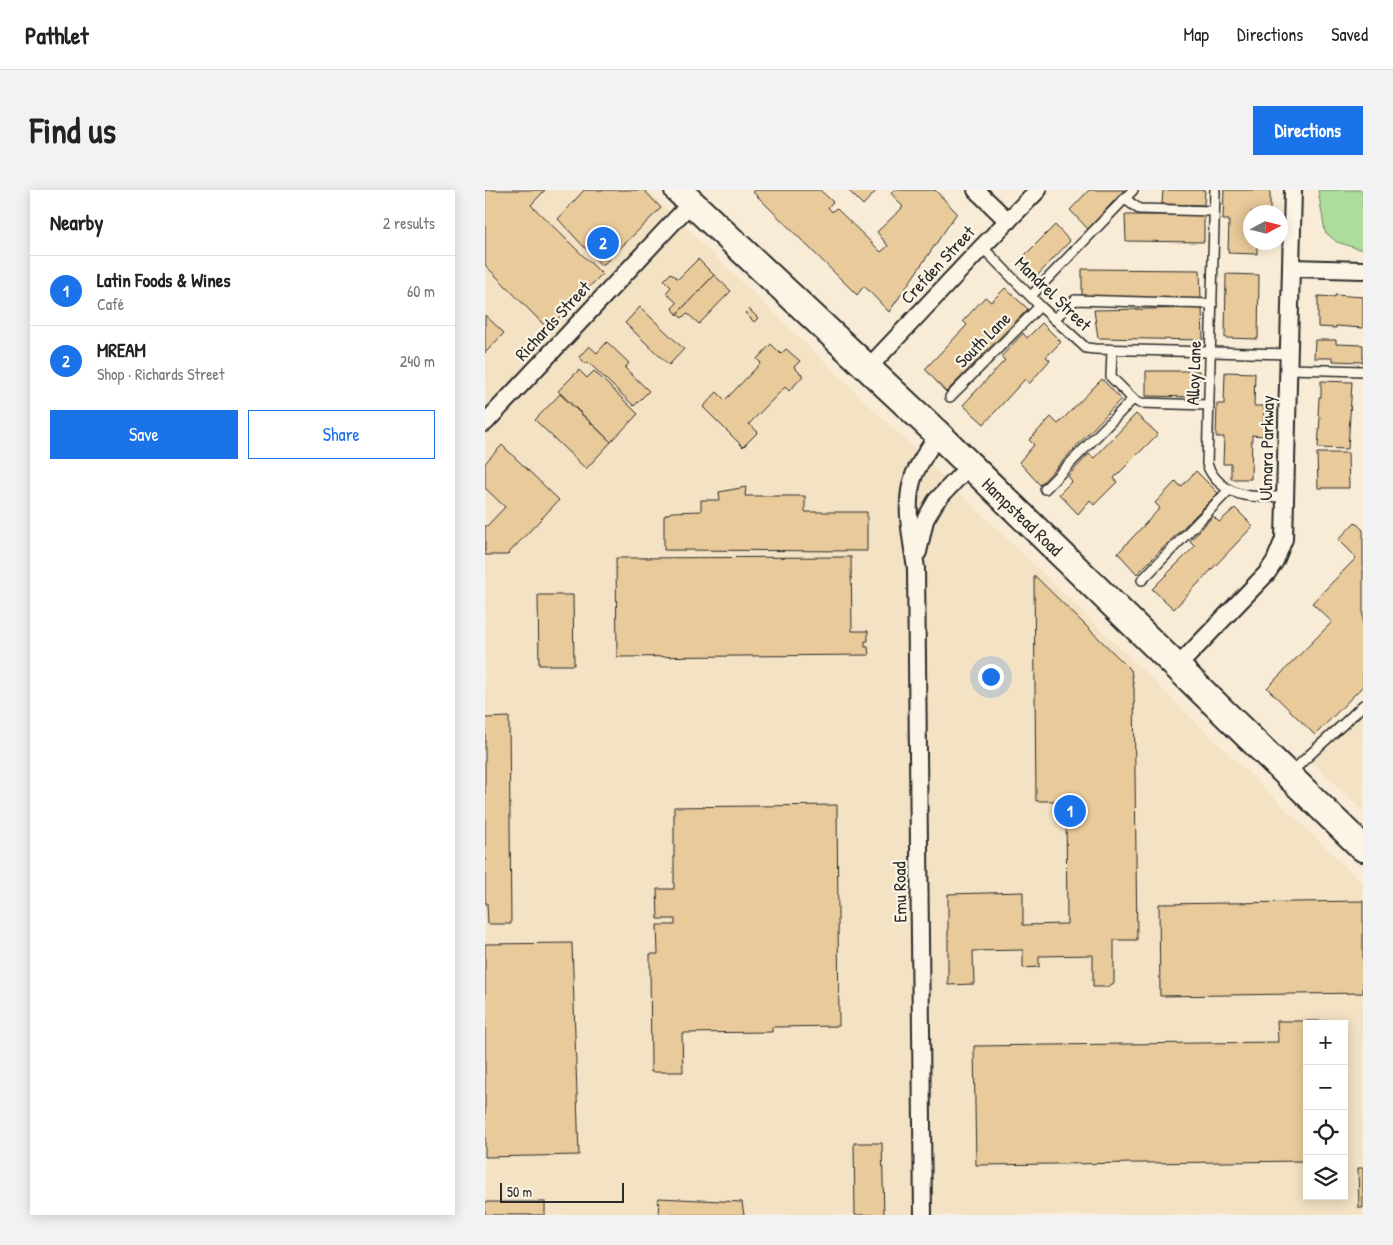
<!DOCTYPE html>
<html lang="en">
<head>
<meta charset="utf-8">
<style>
	:root { --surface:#fff; --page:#f2f2f2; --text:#222; --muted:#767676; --line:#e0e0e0; --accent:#1a73e8 }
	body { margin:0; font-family:"Patrick Hand",sans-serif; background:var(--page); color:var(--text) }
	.controls { position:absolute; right:15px; bottom:15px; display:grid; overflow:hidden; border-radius:0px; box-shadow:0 2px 12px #0003 }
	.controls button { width:45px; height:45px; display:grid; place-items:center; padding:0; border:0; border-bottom:1px solid var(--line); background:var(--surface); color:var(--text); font:25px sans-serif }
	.compass { position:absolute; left:758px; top:15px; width:45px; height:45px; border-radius:50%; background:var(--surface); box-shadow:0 2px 12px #0003; rotate:83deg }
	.scale { position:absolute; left:15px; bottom:12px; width:124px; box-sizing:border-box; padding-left:5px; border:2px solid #2b2b2b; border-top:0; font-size:14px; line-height:18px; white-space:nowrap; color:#2b2b2b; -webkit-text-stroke:4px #fcf5e5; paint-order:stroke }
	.you { position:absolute; left:505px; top:486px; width:18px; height:18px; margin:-12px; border:4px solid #fff; border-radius:50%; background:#1a73e8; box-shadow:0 0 0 8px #1a73e833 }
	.badge { display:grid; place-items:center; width:32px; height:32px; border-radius:50%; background:var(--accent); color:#fff; font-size:16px; font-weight:700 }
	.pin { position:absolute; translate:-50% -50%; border:2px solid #fff; box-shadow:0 1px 5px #0006 }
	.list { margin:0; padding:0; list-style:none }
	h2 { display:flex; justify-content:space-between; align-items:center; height:65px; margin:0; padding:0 20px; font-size:21px }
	h2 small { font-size:16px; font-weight:400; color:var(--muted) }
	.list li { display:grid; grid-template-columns:32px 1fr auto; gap:15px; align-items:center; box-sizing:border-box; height:70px; padding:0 20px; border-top:1px solid var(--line) }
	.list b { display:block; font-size:19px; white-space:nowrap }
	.list p { margin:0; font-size:16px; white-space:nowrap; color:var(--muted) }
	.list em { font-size:16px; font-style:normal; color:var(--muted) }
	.actions { display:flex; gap:10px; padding:15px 20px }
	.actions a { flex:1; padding:11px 0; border:1px solid var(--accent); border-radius:0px; text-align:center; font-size:18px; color:var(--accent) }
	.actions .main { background:var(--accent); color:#fff }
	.icon { flex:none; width:28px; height:28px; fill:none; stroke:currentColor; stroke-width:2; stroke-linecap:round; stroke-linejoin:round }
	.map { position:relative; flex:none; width:878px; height:1025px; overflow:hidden; border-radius:0px }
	header { display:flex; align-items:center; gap:30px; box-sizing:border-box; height:70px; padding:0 25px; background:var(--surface); border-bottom:1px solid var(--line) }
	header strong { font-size:24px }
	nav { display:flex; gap:28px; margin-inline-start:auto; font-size:18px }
	.intro { display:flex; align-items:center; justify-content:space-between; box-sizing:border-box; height:120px; padding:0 30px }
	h1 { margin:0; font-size:35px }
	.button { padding:12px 22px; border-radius:0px; background:var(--accent); color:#fff; font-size:18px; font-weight:700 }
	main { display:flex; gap:30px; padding:0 30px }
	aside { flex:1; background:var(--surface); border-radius:0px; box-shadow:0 2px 12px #0003 }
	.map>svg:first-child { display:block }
</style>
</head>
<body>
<header>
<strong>Pathlet</strong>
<nav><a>Map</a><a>Directions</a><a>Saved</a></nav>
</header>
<div class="intro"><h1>Find us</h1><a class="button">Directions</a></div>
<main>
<aside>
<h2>Nearby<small>2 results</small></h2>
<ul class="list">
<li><span class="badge">1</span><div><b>Latin Foods &amp; Wines</b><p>Café</p></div><em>60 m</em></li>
<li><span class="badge">2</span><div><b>MREAM</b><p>Shop · Richards Street</p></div><em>240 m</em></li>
</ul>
<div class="actions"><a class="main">Save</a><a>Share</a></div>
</aside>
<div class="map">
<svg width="878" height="1025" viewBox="0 0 878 1025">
	<rect width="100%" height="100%" fill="#f8ecd6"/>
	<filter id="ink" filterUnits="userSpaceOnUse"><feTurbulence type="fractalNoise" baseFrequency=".02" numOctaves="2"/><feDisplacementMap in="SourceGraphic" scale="10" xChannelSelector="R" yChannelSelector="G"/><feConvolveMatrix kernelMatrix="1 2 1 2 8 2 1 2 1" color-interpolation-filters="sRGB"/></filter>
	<g filter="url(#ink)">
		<!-- built -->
		<g fill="#f3e2c4" fill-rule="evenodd">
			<path d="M 0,0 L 162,0 L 878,694 L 878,1025 L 0,1025 ZM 822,834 L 859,834 L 859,1006 L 822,1006 Z"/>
			<path d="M 878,507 L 878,621 L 818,563 L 843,536 L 855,531 Z"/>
		</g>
		<!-- green -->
		<path fill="#addc9c" stroke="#6c8464" d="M 833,0 L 878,0 L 878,59 L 874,59 L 852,52 L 840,42 Z"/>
		<!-- building -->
		<g fill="#e8ca9b" stroke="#2b2b2b">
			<path d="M 0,0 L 60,0 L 46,15 L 117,84 L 63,139 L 0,75 Z"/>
			<path d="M 99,0 L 159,0 L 176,18 L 117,76 L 73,29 Z"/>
			<path d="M 270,0 L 335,0 L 348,12 L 343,17 L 347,22 L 351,18 L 396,62 L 403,56 L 392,42 L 418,17 L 406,3 L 409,0 L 450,0 L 472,23 L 404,122 L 379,96 L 372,105 L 268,2 Z"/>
			<path d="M 363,0 L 392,0 L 378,15 Z"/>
			<path d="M 604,0 L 639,0 L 603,39 L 585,20 Z"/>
			<path d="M 678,0 L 720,0 L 719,15 L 677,14 Z"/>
			<path d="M 739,0 L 785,0 L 785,22 L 766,22 L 766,52 L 772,52 L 772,64 L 743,63 L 744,30 L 738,30 Z"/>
			<path d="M 640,25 L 719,25 L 719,52 L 641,51 Z"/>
			<path d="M 570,35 L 585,51 L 550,88 L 533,72 Z"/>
			<path d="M 213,69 L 229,85 L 192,124 L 187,118 L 192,113 L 181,103 L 186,97 L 179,90 L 186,83 L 193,89 Z"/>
			<path d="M 597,79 L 715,80 L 716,109 L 597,106 Z"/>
			<path d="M 741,84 L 774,85 L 773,149 L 740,148 Z"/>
			<path d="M 229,85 L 246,101 L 214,134 L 202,123 L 197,128 L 192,124 Z"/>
			<path d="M 520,98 L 543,119 L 461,202 L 440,179 L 482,135 L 478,131 L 500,107 L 506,112 Z"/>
			<path d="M 850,105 L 878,107 L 878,138 L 851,136 L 851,138 L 833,137 L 833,106 L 850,107 Z"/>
			<path d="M 155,117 L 199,159 L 184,175 L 140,133 Z"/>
			<path d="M 717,118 L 718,150 L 613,148 L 609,120 Z"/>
			<path d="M 264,119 L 273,128 L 269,132 L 260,123 Z"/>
			<path d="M 0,125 L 19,143 L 0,163 Z"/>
			<path d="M 557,133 L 576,152 L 561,167 L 565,170 L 544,194 L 540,189 L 499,234 L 478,215 L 520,170 L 516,167 L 538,143 L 542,148 Z"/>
			<path d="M 830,150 L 851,150 L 851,154 L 878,155 L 878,172 L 848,171 L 848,168 L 829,168 Z"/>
			<path d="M 122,152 L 144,173 L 140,178 L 164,201 L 149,216 L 103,172 L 101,174 L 94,167 L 104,156 L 112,163 Z"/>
			<path d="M 286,154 L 296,164 L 301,159 L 315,171 L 309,177 L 318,186 L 304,201 L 300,197 L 264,234 L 273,242 L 258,257 L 218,217 L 232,202 L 240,210 L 276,173 L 272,169 Z"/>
			<path d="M 94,180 L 102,188 L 109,181 L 153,224 L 126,252 L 73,201 Z"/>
			<path d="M 661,181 L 714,181 L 714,207 L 661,206 Z"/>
			<path d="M 740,182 L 770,183 L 769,216 L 779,216 L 778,246 L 767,245 L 766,289 L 746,289 L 746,274 L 738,274 L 739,247 L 731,247 L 732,214 L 739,214 Z"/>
			<path d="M 617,189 L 636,209 L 555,295 L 534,272 L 549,255 L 544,250 L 566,227 L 573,234 Z"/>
			<path d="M 836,191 L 867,192 L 863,259 L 833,258 L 835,227 L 833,226 L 834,207 L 836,207 Z"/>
			<path d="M 75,204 L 126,252 L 101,279 L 50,230 Z"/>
			<path d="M 651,224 L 673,244 L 629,288 L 632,292 L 609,315 L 605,310 L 593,324 L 574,304 L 587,291 L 583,286 L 604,264 L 609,268 Z"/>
			<path d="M 17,255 L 74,310 L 22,365 L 0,365 L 0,336 L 2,336 L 20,317 L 0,298 L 0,273 Z"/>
			<path d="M 832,263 L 863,263 L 864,298 L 833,298 Z"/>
			<path d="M 711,281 L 733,303 L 652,384 L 633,363 L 675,318 L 670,313 L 691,291 L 696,297 Z"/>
			<path d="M 261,297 L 260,306 L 320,306 L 320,322 L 382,322 L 382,361 L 179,360 L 179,326 L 187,322 L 216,321 L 216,310 L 235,310 L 234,302 Z"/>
			<path d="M 750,318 L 768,336 L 689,419 L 667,399 L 710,356 L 705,351 L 728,326 L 734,332 Z"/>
			<path d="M 870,332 L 878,340 L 878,496 L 830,545 L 782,498 L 847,432 L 827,413 L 871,368 L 853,350 Z"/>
			<path d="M 366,367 L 367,441 L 383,441 L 383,451 L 380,451 L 380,457 L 383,457 L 384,465 L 132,467 L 131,368 Z"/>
			<path d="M 549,385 L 646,480 L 649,499 L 652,750 L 629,750 L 629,793 L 622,797 L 608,797 L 608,765 L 554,766 L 554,777 L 538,778 L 538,760 L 488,761 L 489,794 L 463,795 L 463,704 L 538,702 L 538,735 L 582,734 L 581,611 L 551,611 Z"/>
			<path d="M 53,405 L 88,405 L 89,475 L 54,475 Z"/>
			<path d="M 24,527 L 26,734 L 3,734 L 2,713 L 0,713 L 0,528 Z"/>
			<path d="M 352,615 L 354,836 L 287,837 L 287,842 L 197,843 L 198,882 L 166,882 L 165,764 L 173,764 L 172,735 L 190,735 L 190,729 L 173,729 L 172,699 L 189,699 L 189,617 Z"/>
			<path d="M 878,711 L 878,803 L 675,806 L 674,714 Z"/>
			<path d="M 87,753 L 94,965 L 0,967 L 0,754 Z"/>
			<path d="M 792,831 L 844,831 L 844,834 L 822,834 L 822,971 L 491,975 L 489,856 L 793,852 Z"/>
			<path d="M 369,953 L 397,953 L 399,1025 L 370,1025 Z"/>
			<path d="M 873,978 L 878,978 L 878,1018 L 874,1018 Z"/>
			<path d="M 173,1008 L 257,1012 L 259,1025 L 174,1025 Z"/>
			<rect x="0" y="1012" width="60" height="13"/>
		</g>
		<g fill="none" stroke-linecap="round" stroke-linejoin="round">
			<defs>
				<g id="service">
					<path d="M 730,0 L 722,274 C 725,283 729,288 736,294 C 754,310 778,306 801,307"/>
					<path d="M 640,9 L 654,19 L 729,21"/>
					<path d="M 497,57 L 555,116 L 601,158 L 610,159 L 804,164"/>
					<path d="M 546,106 L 648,0"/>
					<path d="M 569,129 L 590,110 L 727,114"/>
					<path d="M 627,160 L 626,187 L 648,209 L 655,213 L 724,215"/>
					<path d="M 804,179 L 878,181"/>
					<path d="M 465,207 L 555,116"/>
					<path d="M 560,299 L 648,209"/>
					<path d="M 657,390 L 743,301"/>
					<path d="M 806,583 C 829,559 855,539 878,515"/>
				</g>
				<g id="minor">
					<path d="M 491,0 L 523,31"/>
					<path d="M 806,78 L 878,80"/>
					<path d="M 383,178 L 497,57 L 553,0"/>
					<path d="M 0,233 L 206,13"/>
					<path d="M 433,362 L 440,330 L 451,311 L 484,276"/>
					<path d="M 692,477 L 782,383 L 790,371 L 799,349 L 808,0"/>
					<path d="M 438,1025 L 431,379 C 427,349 418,315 429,285 C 435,271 445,257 453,244"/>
				</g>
				<path id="primary" d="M 193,0 L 453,244 L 878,658"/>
			</defs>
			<!-- service casing -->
			<use href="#service" stroke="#2b2b2b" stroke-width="12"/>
			<!-- minor casing -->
			<use href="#minor" stroke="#2b2b2b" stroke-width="20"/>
			<!-- primary casing -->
			<use href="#primary" stroke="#2b2b2b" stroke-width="30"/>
			<!-- service -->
			<use href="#service" stroke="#fcf5e5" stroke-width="9"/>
			<!-- minor -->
			<use href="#minor" stroke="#fcf5e5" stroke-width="16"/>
			<!-- primary -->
			<use href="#primary" stroke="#fcf5e5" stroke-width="26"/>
		</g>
	</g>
	<g text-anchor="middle" stroke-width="4.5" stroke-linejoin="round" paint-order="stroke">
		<!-- street labels -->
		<g font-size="18" fill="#2b2b2b" stroke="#fcf5e5">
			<text transform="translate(453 75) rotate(-47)" y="6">Crefden Street</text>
			<text transform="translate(568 104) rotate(44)" y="6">Mandrel Street</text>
			<text transform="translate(68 131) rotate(-47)" y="6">Richards Street</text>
			<text transform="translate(498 150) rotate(-45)" y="6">South Lane</text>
			<text transform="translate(709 183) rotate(-88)" y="6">Alloy Lane</text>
			<text transform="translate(782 258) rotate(-89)" y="6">Ulmara Parkway</text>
			<text transform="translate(537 327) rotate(44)" y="6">Hampstead Road</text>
			<text transform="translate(415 702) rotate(-91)" y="6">Emu Road</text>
		</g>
	</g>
</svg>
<div class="controls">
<button>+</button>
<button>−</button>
<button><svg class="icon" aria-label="locate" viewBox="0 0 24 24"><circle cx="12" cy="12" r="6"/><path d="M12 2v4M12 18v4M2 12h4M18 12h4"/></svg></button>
<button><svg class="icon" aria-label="layers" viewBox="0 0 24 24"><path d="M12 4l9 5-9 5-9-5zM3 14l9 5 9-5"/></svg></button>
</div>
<svg class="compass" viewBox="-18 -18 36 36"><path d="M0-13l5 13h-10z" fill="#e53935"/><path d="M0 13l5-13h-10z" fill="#767676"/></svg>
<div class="scale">50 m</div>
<div class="you"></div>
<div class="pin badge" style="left:585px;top:621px">1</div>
<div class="pin badge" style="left:118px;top:53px">2</div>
</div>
</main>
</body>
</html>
